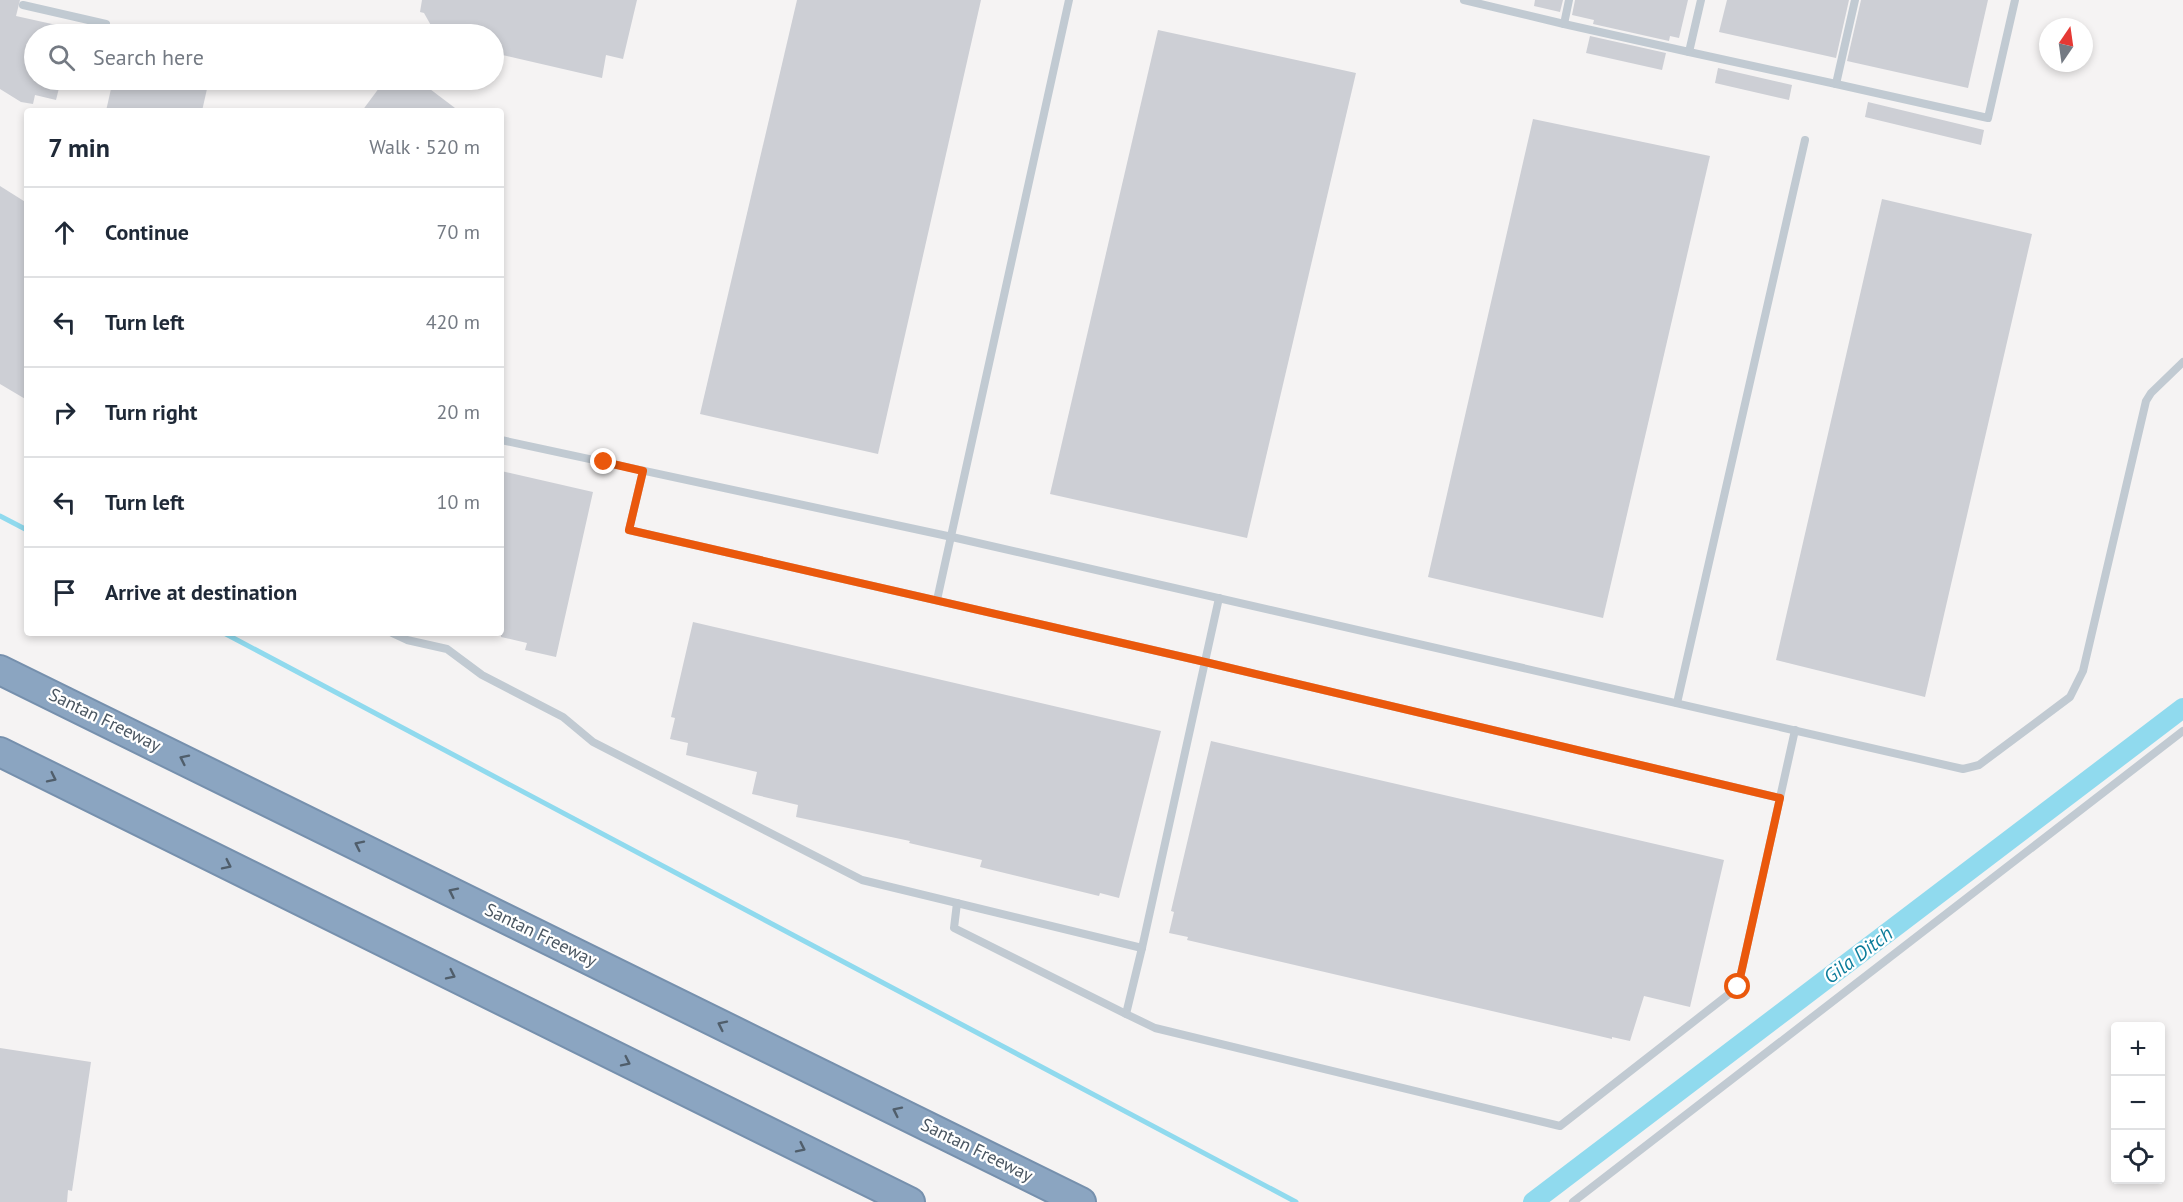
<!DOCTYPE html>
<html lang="en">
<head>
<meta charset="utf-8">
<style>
	:root { --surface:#fff; --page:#f2f2f3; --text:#1f2937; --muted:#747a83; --line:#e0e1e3 }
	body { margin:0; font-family:"PT Sans",sans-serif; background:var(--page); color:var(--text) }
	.controls { position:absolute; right:18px; bottom:18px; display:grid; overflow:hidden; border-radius:6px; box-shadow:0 3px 9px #0003 }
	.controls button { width:54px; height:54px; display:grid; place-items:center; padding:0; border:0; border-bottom:2px solid var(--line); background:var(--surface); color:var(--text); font:30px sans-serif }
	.compass { position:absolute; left:2039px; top:18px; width:54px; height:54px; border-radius:50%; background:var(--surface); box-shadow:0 3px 9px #0003; rotate:13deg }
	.stop { position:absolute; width:18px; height:18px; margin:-14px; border:4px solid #ea580c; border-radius:50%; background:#fff }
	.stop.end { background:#ea580c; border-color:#fff; box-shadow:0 2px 6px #0008 }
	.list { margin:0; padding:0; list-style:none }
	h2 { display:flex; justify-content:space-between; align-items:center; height:78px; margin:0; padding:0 24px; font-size:26px }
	h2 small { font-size:20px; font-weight:400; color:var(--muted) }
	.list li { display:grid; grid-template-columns:39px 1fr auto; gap:18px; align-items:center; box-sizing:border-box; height:90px; padding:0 24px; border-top:2px solid var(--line) }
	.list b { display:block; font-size:22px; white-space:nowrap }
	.list em { font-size:20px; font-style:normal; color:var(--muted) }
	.icon { flex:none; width:33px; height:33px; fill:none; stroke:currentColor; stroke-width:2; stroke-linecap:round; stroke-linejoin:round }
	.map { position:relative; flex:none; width:2183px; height:1202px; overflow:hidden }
	.search { position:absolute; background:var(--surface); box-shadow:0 3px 9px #0003; left:24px; top:24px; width:480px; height:66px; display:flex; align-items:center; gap:15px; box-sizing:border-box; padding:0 21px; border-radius:33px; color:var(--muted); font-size:22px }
	.panel { position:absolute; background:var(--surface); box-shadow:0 3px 9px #0003; left:24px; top:108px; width:480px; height:528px; border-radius:6px }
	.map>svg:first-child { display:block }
</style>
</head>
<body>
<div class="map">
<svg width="2183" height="1202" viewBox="0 0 2183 1202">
	<rect width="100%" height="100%" fill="#f5f3f3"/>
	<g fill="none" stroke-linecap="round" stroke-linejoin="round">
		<!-- stream -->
		<g stroke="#90daee" stroke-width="5">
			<path d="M 0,516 L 27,530"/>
			<path d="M 224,633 L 1296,1202"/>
		</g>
		<!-- canal -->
		<path stroke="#90daee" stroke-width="20" d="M 1533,1202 L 2183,708"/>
	</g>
	<!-- building -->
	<g fill="#cdcfd5">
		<path d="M 0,0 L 20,0 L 16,16 L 70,28 L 69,34 L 34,34 L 34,80 L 61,80 L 56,100 L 35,95 L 33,104 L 21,102 L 0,89 Z"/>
		<path d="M 422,0 L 637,0 L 623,59 L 606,55 L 602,78 L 494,53 L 494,34 L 451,34 L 451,32 L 433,29 L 424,13 L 420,12 Z"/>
		<path d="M 797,0 L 981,0 L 878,454 L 700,414 Z"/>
		<path d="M 1535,0 L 1563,0 L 1560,12 L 1534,6 Z"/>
		<path d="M 1575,0 L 1688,0 L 1679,38 L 1670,36 L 1669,41 L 1593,24 L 1594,20 L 1572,15 Z"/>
		<path d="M 1727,0 L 1849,0 L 1836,58 L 1719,32 Z"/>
		<path d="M 1861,0 L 1988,0 L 1968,88 L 1847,61 Z"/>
		<path d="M 1158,30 L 1356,73 L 1247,538 L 1050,494 Z"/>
		<path d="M 1590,36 L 1666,53 L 1662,70 L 1586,53 Z"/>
		<path d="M 1718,68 L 1792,85 L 1789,100 L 1715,83 Z"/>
		<path d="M 113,80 L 209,80 L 202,111 L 106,111 Z"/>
		<path d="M 385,80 L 418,80 L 459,111 L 362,111 Z"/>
		<path d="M 1868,102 L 1984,130 L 1981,145 L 1865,117 Z"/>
		<path d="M 1533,119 L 1710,156 L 1603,618 L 1428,577 Z"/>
		<path d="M 0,186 L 27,203 L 27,400 L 0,384 Z"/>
		<path d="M 1882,199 L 2032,234 L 1925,697 L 1776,660 Z"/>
		<path d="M 501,471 L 593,492 L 556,657 L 525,650 L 527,643 L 501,637 Z"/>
		<path d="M 693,622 L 1161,731 L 1119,898 L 1100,893 L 1099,896 L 980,867 L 982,860 L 909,843 L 910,841 L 796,817 L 798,805 L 752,794 L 757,772 L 686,755 L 688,743 L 670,739 L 675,718 L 671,717 Z"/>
		<path d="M 1211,741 L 1724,860 L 1690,1007 L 1644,996 L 1630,1041 L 1612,1037 L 1612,1039 L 1187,940 L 1188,937 L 1169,933 L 1174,912 L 1171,911 Z"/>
		<path d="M 0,1048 L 91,1062 L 72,1191 L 68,1190 L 67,1202 L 0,1202 Z"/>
	</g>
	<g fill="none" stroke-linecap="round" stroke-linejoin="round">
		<defs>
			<g id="motorway">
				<path d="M 0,670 L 1081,1202"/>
				<path d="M 0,752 L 910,1202"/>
			</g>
		</defs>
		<!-- motorway casing -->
		<use href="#motorway" stroke="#7690ad" stroke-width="32"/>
		<!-- service -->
		<g stroke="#c1cad2" stroke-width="8">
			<path d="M 1464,0 L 1564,24 L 1569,0"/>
			<path d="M 23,5 L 106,24"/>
			<path d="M 1564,24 L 1689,52 L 1701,0"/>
			<path d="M 1689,52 L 1836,84 L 1855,0"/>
			<path d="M 1836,84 L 1988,118 L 2015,0"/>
			<path d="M 501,440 L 952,537 L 1963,769 L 1979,765 L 2070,697 L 2083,671 L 2146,401 L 2151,393 L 2183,362"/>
			<path d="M 643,471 L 629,530 L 1205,662 L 1780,798"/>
			<path d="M 937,600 L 1069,0"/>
			<path d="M 392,633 L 407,640 L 447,649 L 482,675 L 563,717 L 593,742 L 862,880 L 1142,948 L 1219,598"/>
			<path d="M 1677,703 L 1805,140"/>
			<path d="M 957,903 L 954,928 L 1126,1014 L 1142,948"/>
			<path d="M 1126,1014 L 1155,1028 L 1560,1126 L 1738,987 L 1795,730"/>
			<path d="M 1573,1202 L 2183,731"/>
		</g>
		<!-- motorway -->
		<use href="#motorway" stroke="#8ba5c1" stroke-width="28"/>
	</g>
	<!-- one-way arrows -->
	<defs><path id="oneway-chevron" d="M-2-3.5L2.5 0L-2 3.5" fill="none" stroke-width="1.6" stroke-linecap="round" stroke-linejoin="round" transform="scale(1.5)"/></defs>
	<g stroke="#505e6b">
		<use href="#oneway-chevron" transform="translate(184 759) rotate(-154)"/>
		<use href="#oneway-chevron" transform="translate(52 778) rotate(26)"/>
		<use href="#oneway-chevron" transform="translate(359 845) rotate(-154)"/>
		<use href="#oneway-chevron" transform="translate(227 865) rotate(26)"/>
		<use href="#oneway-chevron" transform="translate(453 892) rotate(-154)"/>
		<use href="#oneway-chevron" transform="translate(451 975) rotate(26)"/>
		<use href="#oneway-chevron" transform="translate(722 1025) rotate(-154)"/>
		<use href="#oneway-chevron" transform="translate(626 1062) rotate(26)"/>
		<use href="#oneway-chevron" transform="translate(897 1111) rotate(-154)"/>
		<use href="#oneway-chevron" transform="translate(801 1148) rotate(26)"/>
	</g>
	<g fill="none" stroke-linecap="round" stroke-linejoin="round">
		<!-- route -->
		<path stroke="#ea580c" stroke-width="8" d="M 604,462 L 643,471 L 629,530 L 1205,662 L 1780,798 L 1738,987"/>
	</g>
	<g text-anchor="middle" stroke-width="4.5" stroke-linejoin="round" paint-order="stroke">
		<!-- street labels -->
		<g font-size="18" fill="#4a5661" stroke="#fff">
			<text transform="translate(105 720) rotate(26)" y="6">Santan Freeway</text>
			<text transform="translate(541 935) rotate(26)" y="6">Santan Freeway</text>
			<text transform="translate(977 1150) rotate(26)" y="6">Santan Freeway</text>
		</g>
		<!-- water labels -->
		<g font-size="20" font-style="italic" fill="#0c7c9b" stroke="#fff">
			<text transform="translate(1858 955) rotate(-37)" y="7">Gila Ditch</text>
		</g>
	</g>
</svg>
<div class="controls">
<button>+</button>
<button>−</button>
<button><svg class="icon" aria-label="locate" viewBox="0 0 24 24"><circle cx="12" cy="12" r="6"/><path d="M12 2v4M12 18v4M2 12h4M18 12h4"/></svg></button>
</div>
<svg class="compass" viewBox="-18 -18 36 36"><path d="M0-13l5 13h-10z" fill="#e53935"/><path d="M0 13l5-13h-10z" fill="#747a83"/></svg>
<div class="stop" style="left:1738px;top:987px"></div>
<div class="stop end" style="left:604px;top:462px"></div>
<div class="search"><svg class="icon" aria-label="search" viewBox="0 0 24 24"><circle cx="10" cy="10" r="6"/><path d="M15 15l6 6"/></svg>Search here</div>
<section class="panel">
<h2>7 min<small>Walk · 520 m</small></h2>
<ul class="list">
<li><svg class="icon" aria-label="ahead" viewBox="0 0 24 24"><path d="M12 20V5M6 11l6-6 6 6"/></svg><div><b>Continue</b></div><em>70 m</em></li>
<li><svg class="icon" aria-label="left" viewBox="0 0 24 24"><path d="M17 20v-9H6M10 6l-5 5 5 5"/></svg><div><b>Turn left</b></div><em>420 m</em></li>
<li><svg class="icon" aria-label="right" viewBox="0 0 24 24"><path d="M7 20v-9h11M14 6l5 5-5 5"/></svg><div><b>Turn right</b></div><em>20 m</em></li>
<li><svg class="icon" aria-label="left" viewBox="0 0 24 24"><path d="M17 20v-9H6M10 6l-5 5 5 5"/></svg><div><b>Turn left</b></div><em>10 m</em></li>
<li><svg class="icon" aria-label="arrive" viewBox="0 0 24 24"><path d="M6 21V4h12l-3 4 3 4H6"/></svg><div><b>Arrive at destination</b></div></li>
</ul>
</section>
</div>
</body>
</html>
